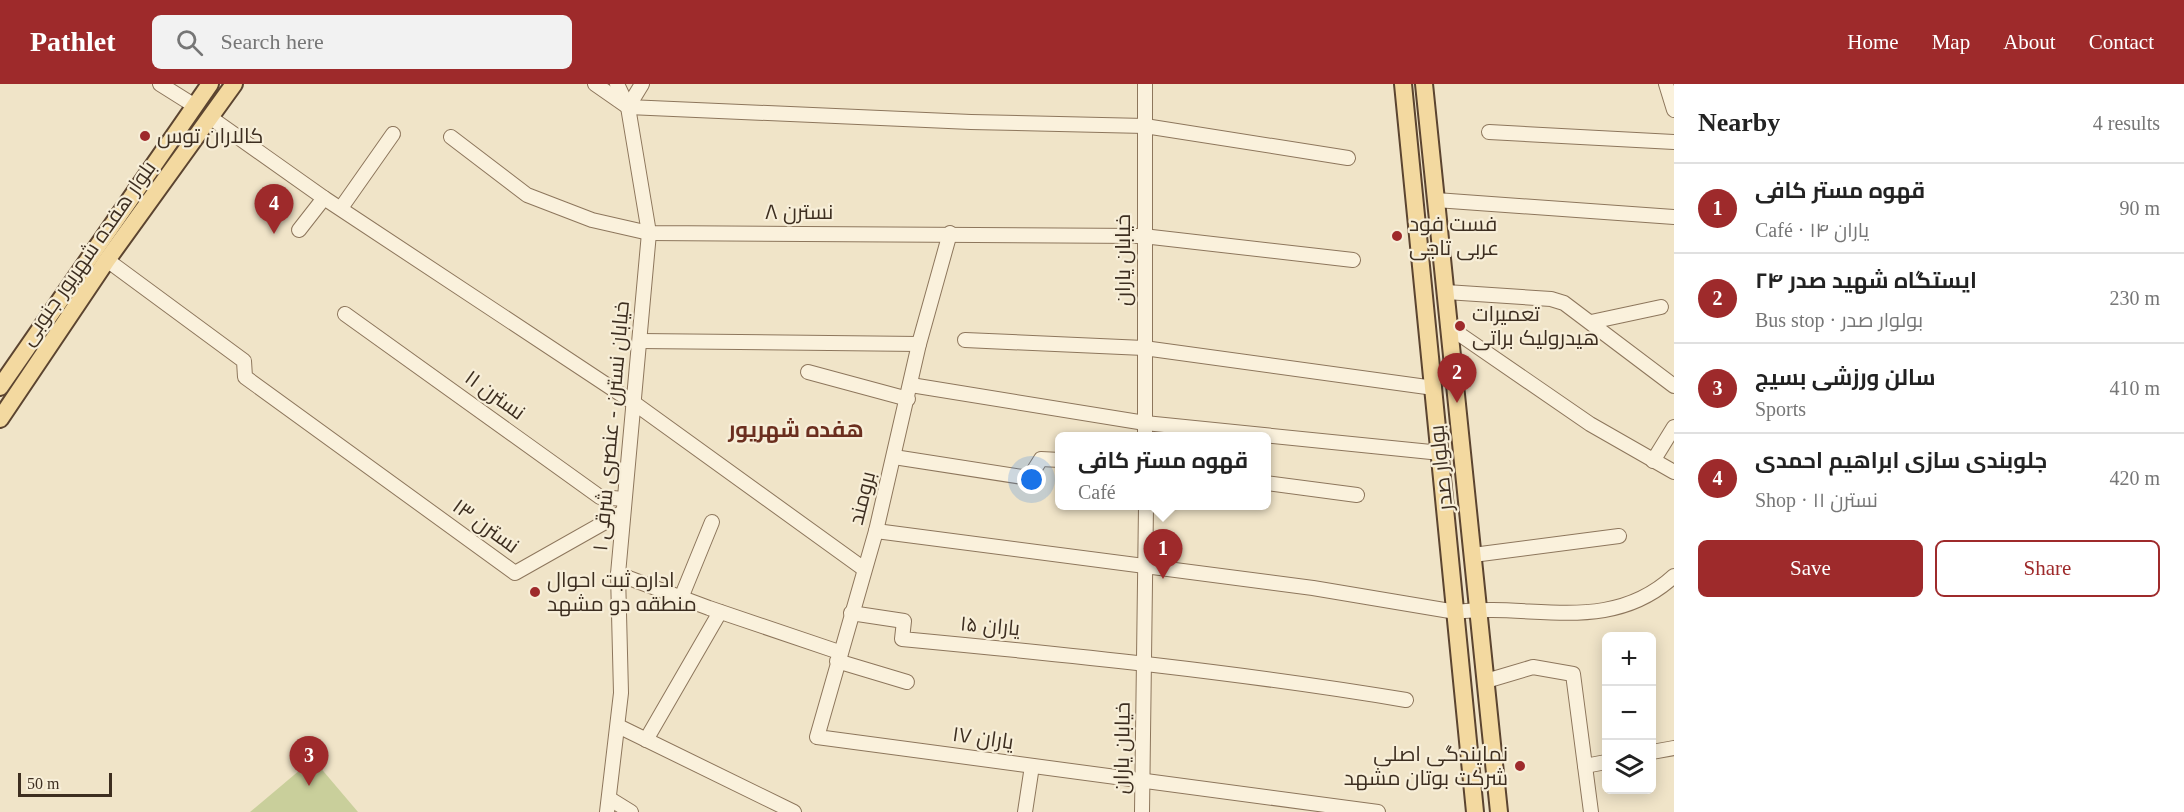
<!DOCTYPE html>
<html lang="en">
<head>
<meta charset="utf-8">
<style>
	:root { --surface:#fff; --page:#f2f2f2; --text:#222; --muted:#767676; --line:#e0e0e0; --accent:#9e2a2b }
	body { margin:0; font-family:"Times New Roman",Cairo,serif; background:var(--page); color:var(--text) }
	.controls { position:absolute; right:18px; bottom:18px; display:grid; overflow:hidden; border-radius:9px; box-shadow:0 3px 15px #0003 }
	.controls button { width:54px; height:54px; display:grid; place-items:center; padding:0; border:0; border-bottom:2px solid var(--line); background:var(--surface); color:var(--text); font:30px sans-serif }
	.scale { position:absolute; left:18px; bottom:15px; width:94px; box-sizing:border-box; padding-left:6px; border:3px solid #3d2e20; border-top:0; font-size:16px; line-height:21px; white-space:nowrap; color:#3d2e20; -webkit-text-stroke:4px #f7eed8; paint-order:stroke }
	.you { position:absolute; left:1032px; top:396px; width:21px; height:21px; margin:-15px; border:4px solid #fff; border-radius:50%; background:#1a73e8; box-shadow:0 0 0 9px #1a73e833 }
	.badge { display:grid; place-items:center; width:39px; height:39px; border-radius:50%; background:var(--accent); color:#fff; font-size:20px; font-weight:700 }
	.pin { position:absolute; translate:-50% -50px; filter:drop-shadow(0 2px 3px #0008) }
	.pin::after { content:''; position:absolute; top:32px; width:21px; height:18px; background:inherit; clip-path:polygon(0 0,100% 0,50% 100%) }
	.popup { position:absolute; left:1055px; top:348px; width:216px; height:78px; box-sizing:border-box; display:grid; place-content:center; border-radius:9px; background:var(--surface); filter:drop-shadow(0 2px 4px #0005); font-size:20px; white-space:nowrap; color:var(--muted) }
	.popup b { font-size:22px; color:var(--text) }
	.popup::after { content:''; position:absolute; left:50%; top:100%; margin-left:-12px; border:12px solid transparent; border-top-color:var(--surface) }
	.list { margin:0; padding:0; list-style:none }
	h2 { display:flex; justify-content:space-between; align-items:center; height:78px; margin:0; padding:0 24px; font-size:26px }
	h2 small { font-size:20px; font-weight:400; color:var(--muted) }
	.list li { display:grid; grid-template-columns:39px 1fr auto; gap:18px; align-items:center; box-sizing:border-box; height:90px; padding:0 24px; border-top:2px solid var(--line) }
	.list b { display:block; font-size:22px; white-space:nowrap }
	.list p { margin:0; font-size:20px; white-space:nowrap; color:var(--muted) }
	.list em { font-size:20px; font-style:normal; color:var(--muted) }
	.actions { display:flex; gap:12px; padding:18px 24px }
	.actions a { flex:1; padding:14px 0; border:2px solid var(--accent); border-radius:9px; text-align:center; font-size:21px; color:var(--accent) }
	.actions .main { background:var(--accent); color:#fff }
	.icon { flex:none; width:33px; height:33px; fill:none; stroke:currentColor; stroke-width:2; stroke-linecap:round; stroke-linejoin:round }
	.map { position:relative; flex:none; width:1674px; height:728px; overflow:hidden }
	header { display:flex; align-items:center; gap:36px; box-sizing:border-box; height:84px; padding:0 30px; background:var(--accent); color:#fff }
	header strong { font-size:28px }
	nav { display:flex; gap:33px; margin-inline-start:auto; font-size:21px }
	.search { width:420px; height:54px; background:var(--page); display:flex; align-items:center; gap:15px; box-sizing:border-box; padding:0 21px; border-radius:9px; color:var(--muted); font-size:22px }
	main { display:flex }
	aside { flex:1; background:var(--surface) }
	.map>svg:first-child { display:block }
</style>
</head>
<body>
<header>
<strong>Pathlet</strong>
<div class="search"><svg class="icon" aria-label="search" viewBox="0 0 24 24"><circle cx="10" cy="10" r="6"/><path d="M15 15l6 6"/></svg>Search here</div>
<nav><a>Home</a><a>Map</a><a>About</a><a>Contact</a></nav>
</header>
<main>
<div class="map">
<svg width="1674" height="728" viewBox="0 0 1674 728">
	<rect width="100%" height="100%" fill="#f0e4c8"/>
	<!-- green -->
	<path fill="#c9cf9b" d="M 313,675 L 358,728 L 250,728 Z"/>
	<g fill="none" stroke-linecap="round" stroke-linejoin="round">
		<defs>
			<g id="minor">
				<path d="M 160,0 L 195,22"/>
				<path d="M 595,0 L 628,23"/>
				<path d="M 617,0 L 627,21"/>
				<path d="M 1666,0 L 1674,26"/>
				<path d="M 628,23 L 971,38 L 1145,42 L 1348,74"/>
				<path d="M 211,34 L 324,114 L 634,319 L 864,485"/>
				<path d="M 1489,48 L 1674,58"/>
				<path d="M 451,53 L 527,111 L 592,136 L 649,149 L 1143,152 L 1353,176"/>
				<path d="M 1436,116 L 1674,133"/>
				<path d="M 341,124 L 393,50"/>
				<path d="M 299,146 L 324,114"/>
				<path d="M 950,149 L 919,260 L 876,447 L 817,653 L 1378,728"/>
				<path d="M 107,176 L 244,277 L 245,293 L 515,489 L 623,428"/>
				<path d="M 1446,208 L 1551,215 L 1564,219 L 1674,302"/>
				<path d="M 345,230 L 600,413 L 624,415"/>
				<path d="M 1591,238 L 1661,223"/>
				<path d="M 1449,243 L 1590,340 L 1674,388"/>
				<path d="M 965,256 L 1144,264 L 1434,304"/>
				<path d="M 640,257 L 919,260"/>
				<path d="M 808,288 L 908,315"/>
				<path d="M 911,301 L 1145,339 L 1441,369"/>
				<path d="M 1145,352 L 1145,0"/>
				<path d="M 894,373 L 1029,394 L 1041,375 L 1060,376"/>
				<path d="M 1653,377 L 1674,343"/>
				<path d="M 1266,399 L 1357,411"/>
				<path d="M 876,447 L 1313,504 L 1456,528 C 1532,518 1609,552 1674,492"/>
				<path d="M 1473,471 L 1619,452"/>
				<path d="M 618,490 L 709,524 L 839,568"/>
				<path d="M 681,514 L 712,438"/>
				<path d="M 851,529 L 904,537 L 902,555 C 1071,571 1238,588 1406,616"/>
				<path d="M 837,577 L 907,598"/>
				<path d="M 1486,597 L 1533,583 L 1573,590 L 1591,728"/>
				<path d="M 618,642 L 794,728"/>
				<path d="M 646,656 L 720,528"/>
				<path d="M 1652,668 L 1674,664"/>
				<path d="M 1585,682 L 1606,678"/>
				<path d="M 610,715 L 631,728"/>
				<path d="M 607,728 L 621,609 L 618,490 L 649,149 L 628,23 L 642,0"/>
				<path d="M 1025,728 L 1032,682"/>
				<path d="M 1142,728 L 1146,422"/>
			</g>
			<g id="major">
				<path d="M 1403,0 L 1475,728"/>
				<path d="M 1424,0 L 1499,728"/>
				<path d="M 0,303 L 210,0"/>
				<path d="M 0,335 L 107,176 L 234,0"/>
			</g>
		</defs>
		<!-- minor casing -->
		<use href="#minor" stroke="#8d765c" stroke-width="16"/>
		<!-- major casing -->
		<use href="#major" stroke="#5b4430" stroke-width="20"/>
		<!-- minor -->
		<use href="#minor" stroke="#faf1dc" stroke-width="14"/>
		<!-- major -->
		<use href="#major" stroke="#f3d9a0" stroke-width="16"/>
	</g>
	<!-- markers -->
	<g fill="#9e2a2b" stroke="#f7eed8" stroke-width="2">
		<circle cx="145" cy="52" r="6"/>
		<circle cx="1397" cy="152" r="6"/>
		<circle cx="1460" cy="242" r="6"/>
		<circle cx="535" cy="508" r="6"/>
		<circle cx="1520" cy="682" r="6"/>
	</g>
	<g text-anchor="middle" stroke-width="4.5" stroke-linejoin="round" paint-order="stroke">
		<!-- poi labels -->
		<g font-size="21" fill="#3d2e20" stroke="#f7eed8" text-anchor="start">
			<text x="157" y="59">كالاران توس</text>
			<text x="1409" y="147">فست فود<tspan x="1409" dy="24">عربی تاجی</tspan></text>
			<text x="1472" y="237">تعمیرات<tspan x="1472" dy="24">هیدرولیک براتی</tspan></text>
			<text x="547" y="503">اداره ثبت احوال<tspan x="547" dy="24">منطقه دو مشهد</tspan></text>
			<text x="1508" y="677" text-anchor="end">نمایندگی اصلی<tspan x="1508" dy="24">شرکت بوتان مشهد</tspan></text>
		</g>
		<!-- street labels -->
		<g font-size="21" fill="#3d2e20" stroke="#f7eed8">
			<text x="799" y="135">نسترن ۸</text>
			<text transform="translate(88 169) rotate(-55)" y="7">بلوار هفده شهریور جنوبی</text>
			<text transform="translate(1123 176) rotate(-90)" y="7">خیابان یاران</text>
			<text transform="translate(495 311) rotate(36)" y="7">نسترن ۱۱</text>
			<text transform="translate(611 342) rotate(-85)" y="7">خیابان نسترن - عنصری شرقی ۱</text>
			<text transform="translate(1441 384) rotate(-96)" y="7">بولوار صدر</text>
			<text transform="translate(862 414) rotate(-76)" y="7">برومند</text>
			<text transform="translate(486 442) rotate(36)" y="7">نسترن ۱۳</text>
			<text transform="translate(990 542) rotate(5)" y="7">یاران ۱۵</text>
			<text transform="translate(983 654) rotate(8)" y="7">یاران ۱۷</text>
			<text transform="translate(1122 664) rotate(-89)" y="7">خیابان یاران</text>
		</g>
		<!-- neighbourhood labels -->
		<g font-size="22" font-weight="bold" fill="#6b2e1e" stroke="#f7eed8">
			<text x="796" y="353">هفده شهریور</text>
		</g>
	</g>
</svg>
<div class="controls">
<button>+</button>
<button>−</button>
<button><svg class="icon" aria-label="layers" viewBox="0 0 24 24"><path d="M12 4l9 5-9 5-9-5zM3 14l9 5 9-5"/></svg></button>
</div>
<div class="scale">50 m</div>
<div class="you"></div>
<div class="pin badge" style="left:1163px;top:495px">1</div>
<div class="popup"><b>قهوه مستر کافی</b>Café</div>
<div class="pin badge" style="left:1457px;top:319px">2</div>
<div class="pin badge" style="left:309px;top:702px">3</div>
<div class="pin badge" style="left:274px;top:150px">4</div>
</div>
<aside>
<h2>Nearby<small>4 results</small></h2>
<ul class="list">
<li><span class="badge">1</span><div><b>قهوه مستر کافی</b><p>Café · یاران ۱۴</p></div><em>90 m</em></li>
<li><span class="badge">2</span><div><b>ایستگاه شهید صدر ۲۴</b><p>Bus stop · بولوار صدر</p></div><em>230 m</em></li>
<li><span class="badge">3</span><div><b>سالن ورزشی بسیج</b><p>Sports</p></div><em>410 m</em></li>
<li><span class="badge">4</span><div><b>جلوبندی سازی ابراهیم احمدی</b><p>Shop · نسترن ۱۱</p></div><em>420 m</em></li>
</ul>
<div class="actions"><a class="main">Save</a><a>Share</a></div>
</aside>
</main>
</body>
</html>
